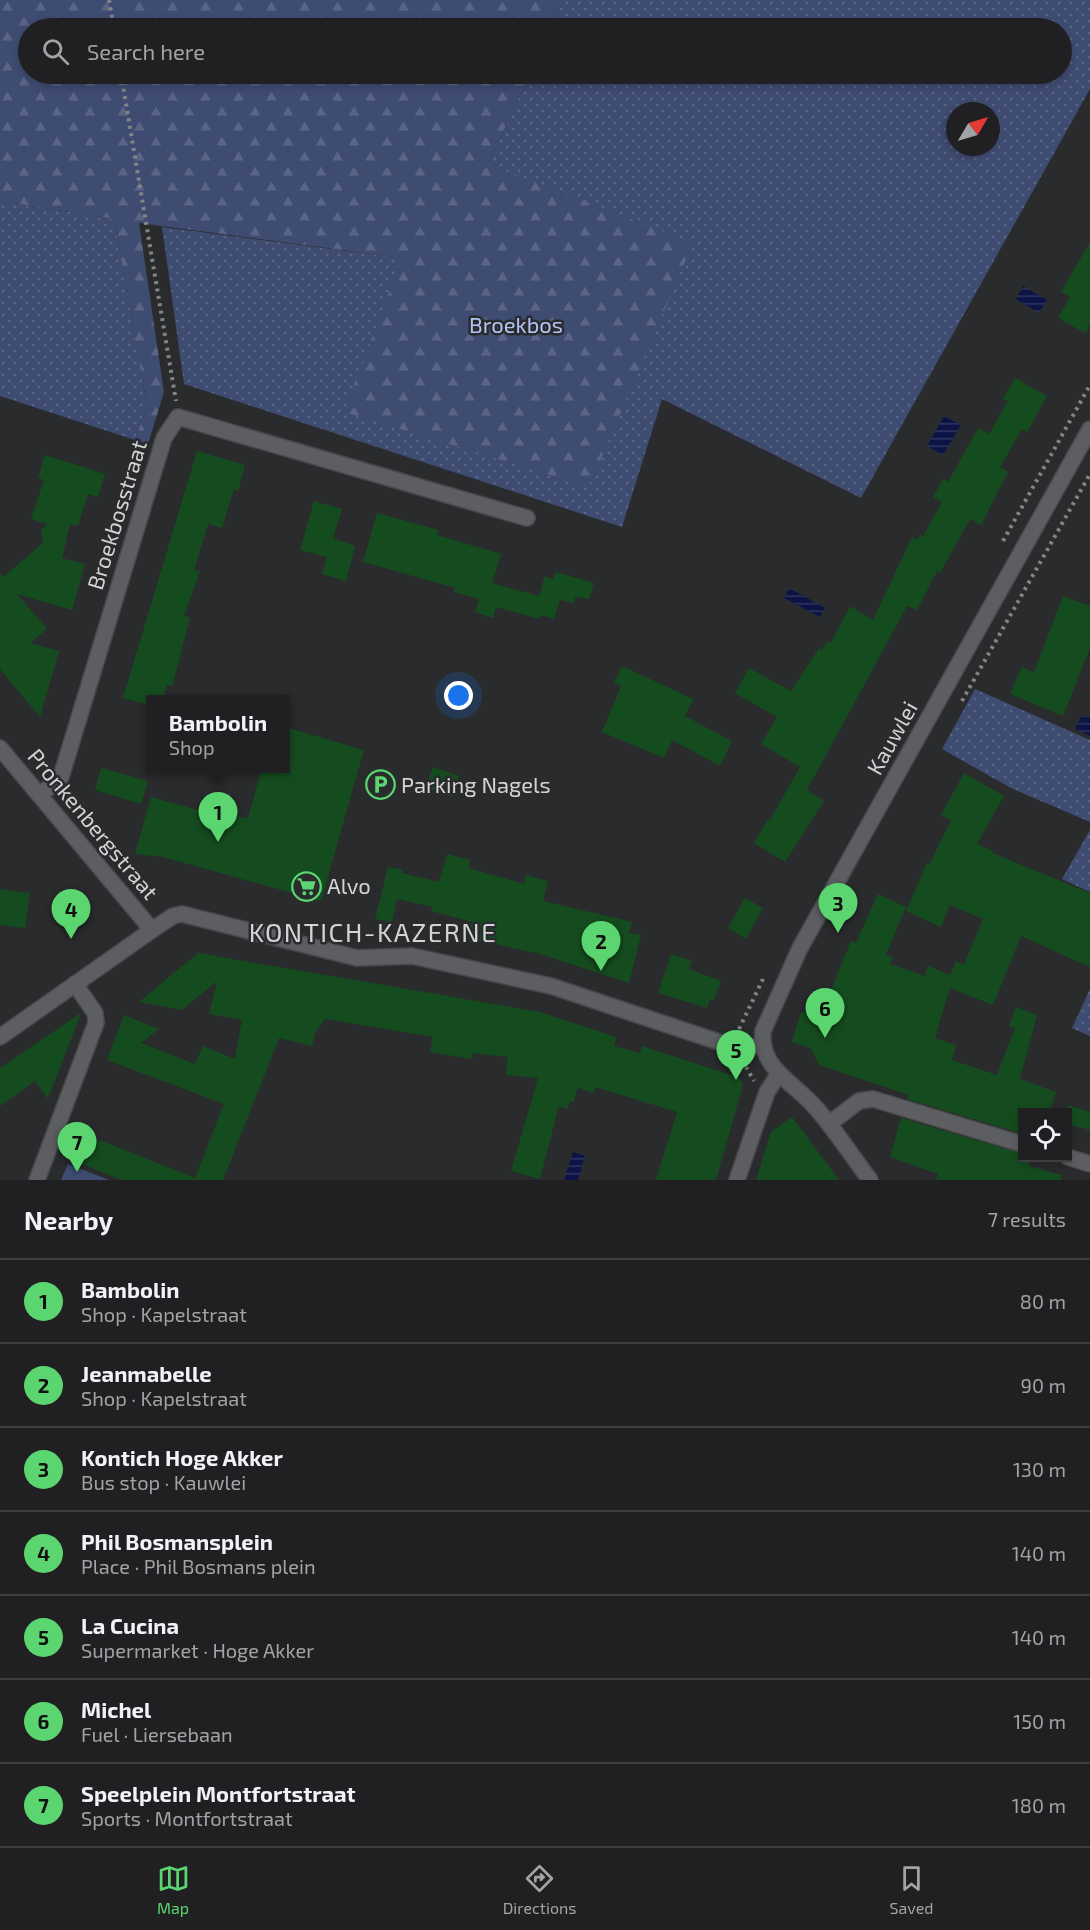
<!DOCTYPE html>
<html lang="en">
<head>
<meta charset="utf-8">
<style>
	:root { --surface:#202022; --page:#2d2d2f; --text:#f1f3f6; --muted:#a2a3a5; --line:#3d3e40; --accent:#5ad56f }
	body { margin:0; font-family:"Exo 2",sans-serif; background:var(--page); color:var(--text) }
	.controls { position:absolute; right:18px; bottom:18px; display:grid; overflow:hidden; border-radius:0px; box-shadow:0 3px 9px #0003 }
	.controls button { width:54px; height:54px; display:grid; place-items:center; padding:0; border:0; border-bottom:2px solid var(--line); background:var(--surface); color:var(--text); font:30px sans-serif }
	.compass { position:absolute; left:946px; top:102px; width:54px; height:54px; border-radius:50%; background:var(--surface); box-shadow:0 3px 9px #0003; rotate:52deg }
	.you { position:absolute; left:459px; top:696px; width:21px; height:21px; margin:-15px; border:4px solid #fff; border-radius:50%; background:#1a73e8; box-shadow:0 0 0 9px #1a73e833 }
	.badge { display:grid; place-items:center; width:39px; height:39px; border-radius:50%; background:var(--accent); color:#111; font-size:20px; font-weight:700 }
	.pin { position:absolute; translate:-50% -50px; filter:drop-shadow(0 2px 3px #0008) }
	.pin::after { content:''; position:absolute; top:32px; width:21px; height:18px; background:inherit; clip-path:polygon(0 0,100% 0,50% 100%) }
	.popup { position:absolute; left:146px; top:695px; width:144px; height:78px; box-sizing:border-box; display:grid; place-content:center; border-radius:0px; background:var(--surface); filter:drop-shadow(0 2px 4px #0005); font-size:20px; white-space:nowrap; color:var(--muted) }
	.popup b { font-size:22px; color:var(--text) }
	.popup::after { content:''; position:absolute; left:50%; top:100%; margin-left:-12px; border:12px solid transparent; border-top-color:var(--surface) }
	.list { margin:0; padding:0; list-style:none }
	h2 { display:flex; justify-content:space-between; align-items:center; height:78px; margin:0; padding:0 24px; font-size:26px }
	h2 small { font-size:20px; font-weight:400; color:var(--muted) }
	.list li { display:grid; grid-template-columns:39px 1fr auto; gap:18px; align-items:center; box-sizing:border-box; height:84px; padding:0 24px; border-top:2px solid var(--line) }
	.list b { display:block; font-size:22px; white-space:nowrap }
	.list p { margin:0; font-size:20px; white-space:nowrap; color:var(--muted) }
	.list em { font-size:20px; font-style:normal; color:var(--muted) }
	.icon { flex:none; width:33px; height:33px; fill:none; stroke:currentColor; stroke-width:2; stroke-linecap:round; stroke-linejoin:round }
	.map { position:relative; flex:none; width:1090px; height:1180px; overflow:hidden }
	.search { position:absolute; background:var(--surface); box-shadow:0 3px 9px #0003; left:18px; right:18px; top:18px; height:66px; display:flex; align-items:center; gap:15px; box-sizing:border-box; padding:0 21px; border-radius:33px; color:var(--muted); font-size:22px }
	.sheet { height:666px; background:var(--surface) }
	nav { display:flex; justify-content:space-around; align-items:center; box-sizing:border-box; height:84px; border-top:2px solid var(--line); background:var(--surface); font-size:16px; color:var(--muted) }
	nav a { display:grid; justify-items:center; gap:3px }
	nav .on { color:var(--accent) }
	.map>svg:first-child { display:block }
</style>
</head>
<body>
<div class="map">
<svg width="1090" height="1180" viewBox="0 0 1090 1180">
	<defs>
		<pattern id="grass-dots" width="8" height="8" patternUnits="userSpaceOnUse" patternTransform="scale(1.5)"><rect width="8" height="8" fill="#3f4c72"/><path d="M2 2h.1M6 6h.1" fill="none" stroke="#5a6585" stroke-width="1.8" stroke-linecap="round"/></pattern>
		<pattern id="forest-firs" width="22" height="20" patternUnits="userSpaceOnUse" patternTransform="scale(1.5)"><rect width="22" height="20" fill="#3f4c72"/><path d="M5 1l3.5 6h-7zM16 11l3.5 6h-7z" fill="#5a6585"/></pattern>
		<pattern id="water-rules" width="6" height="5" patternUnits="userSpaceOnUse" patternTransform="scale(1.5)"><rect width="6" height="5" fill="#0b1445"/><path d="M0 2.5h6" fill="none" stroke="#2e355f"/></pattern>
	</defs>
	<rect width="100%" height="100%" fill="#2a2b2d"/>
	<!-- grass -->
	<g fill="url(#grass-dots)" fill-rule="evenodd">
		<path d="M 564,0 L 1090,0 L 1090,89 L 861,498 L 662,399 L 622,527 L 184,384 L 162,227 L 402,258 L 488,164 L 530,74 L 1062,74 L 1062,28 L 551,28 ZM 955,111 L 991,111 L 991,147 L 955,147 Z"/>
		<path d="M 0,201 L 114,219 L 147,406 L 135,440 L 0,396 Z"/>
		<path d="M 975,689 L 1090,740 L 1090,822 L 1011,788 L 942,749 Z"/>
		<path d="M 1090,830 L 1090,892 L 1062,879 Z"/>
		<path d="M 1090,989 L 1090,1036 L 1072,1028 Z"/>
	</g>
	<!-- forest -->
	<path fill="url(#forest-firs)" d="M 0,0 L 564,0 L 551,28 L 28,28 L 28,74 L 530,74 L 488,164 L 693,243 L 589,487 L 344,412 L 402,258 L 139,223 L 164,392 L 148,444 L 135,440 L 147,406 L 114,219 L 0,201 Z"/>
	<!-- park -->
	<path fill="#3f4c72" d="M 68,1164 L 109,1180 L 61,1180 Z"/>
	<!-- water -->
	<g fill="url(#water-rules)">
		<path d="M 1023,286 L 1047,300 L 1039,313 L 1016,299 Z"/>
		<path d="M 944,416 L 961,425 L 943,455 L 927,446 Z"/>
		<path d="M 789,588 L 825,608 L 820,617 L 784,598 Z"/>
		<path d="M 1082,715 L 1090,718 L 1090,736 L 1075,729 Z"/>
		<path d="M 573,1152 L 585,1156 L 578,1180 L 564,1180 Z"/>
	</g>
	<!-- building -->
	<g fill="#154c1f">
		<path d="M 1090,242 L 1090,324 L 1085,333 L 1058,318 L 1070,297 L 1061,292 Z"/>
		<path d="M 1015,378 L 1047,396 L 1027,432 L 1022,429 L 1000,467 L 1008,472 L 981,525 L 970,519 L 940,573 L 937,571 L 917,610 L 907,606 L 807,790 L 824,801 L 785,862 L 754,843 L 768,819 L 770,820 L 800,767 L 761,744 L 777,717 L 735,693 L 749,668 L 791,691 L 819,648 L 822,650 L 827,641 L 831,643 L 850,606 L 873,620 L 912,537 L 917,540 L 920,535 L 923,536 L 942,502 L 933,497 L 943,479 L 948,482 L 978,428 L 989,434 L 1008,401 L 1003,399 Z"/>
		<path d="M 197,451 L 245,465 L 238,491 L 234,489 L 222,528 L 208,524 L 194,570 L 200,571 L 184,616 L 190,618 L 172,687 L 167,685 L 163,699 L 150,699 L 150,705 L 123,698 Z"/>
		<path d="M 45,455 L 105,474 L 98,497 L 88,494 L 78,526 L 70,524 L 62,558 L 85,564 L 72,610 L 17,594 L 47,629 L 30,643 L 59,651 L 40,717 L 0,669 L 0,573 L 3,577 L 43,543 L 41,530 L 48,524 L 31,519 L 44,480 L 38,478 Z"/>
		<path d="M 314,501 L 342,509 L 333,538 L 355,546 L 346,581 L 322,574 L 327,557 L 300,550 Z"/>
		<path d="M 377,513 L 438,530 L 437,535 L 501,554 L 492,583 L 539,596 L 545,576 L 553,579 L 556,572 L 594,583 L 589,599 L 575,597 L 574,603 L 560,600 L 554,619 L 540,615 L 539,619 L 496,607 L 493,618 L 475,612 L 479,599 L 454,592 L 455,588 L 363,562 Z"/>
		<path d="M 1063,596 L 1090,606 L 1090,648 L 1063,716 L 1010,694 L 1022,667 L 1034,672 Z"/>
		<path d="M 622,666 L 693,699 L 685,716 L 732,741 L 720,766 L 672,740 L 664,758 L 602,732 L 621,686 L 614,683 Z"/>
		<path d="M 285,727 L 364,750 L 321,901 L 163,857 L 135,854 L 151,797 L 208,813 L 248,818 L 262,768 L 285,768 Z"/>
		<path d="M 433,767 L 459,776 L 452,797 L 426,788 Z"/>
		<path d="M 101,768 L 148,781 L 141,804 L 95,790 Z"/>
		<path d="M 964,773 L 1004,796 L 977,844 L 993,851 L 992,853 L 1090,893 L 1090,967 L 1021,936 L 993,1005 L 950,988 L 935,1038 L 956,1045 L 952,1060 L 997,1075 L 1015,1028 L 1009,1026 L 1016,1007 L 1037,1015 L 1020,1079 L 1056,1092 L 1049,1113 L 1023,1113 L 1023,1134 L 907,1099 L 909,1095 L 819,1065 L 811,1048 L 792,1042 L 801,1012 L 820,1017 L 851,941 L 856,943 L 878,894 L 906,907 L 886,955 L 893,958 L 890,964 L 925,976 L 928,966 L 950,975 L 956,961 L 964,965 L 983,919 L 950,905 L 941,927 L 906,911 L 927,863 L 929,865 L 951,820 L 941,815 Z"/>
		<path d="M 447,854 L 470,860 L 468,868 L 524,884 L 526,875 L 548,881 L 543,901 L 632,922 L 629,933 L 641,935 L 629,983 L 540,954 L 477,940 L 469,932 L 472,922 L 431,911 L 433,907 L 397,899 L 392,922 L 375,919 L 388,867 L 403,870 L 402,873 L 439,882 Z"/>
		<path d="M 0,889 L 30,893 L 25,928 L 0,925 Z"/>
		<path d="M 745,898 L 763,908 L 746,939 L 728,928 Z"/>
		<path d="M 198,953 L 540,1012 L 616,1037 L 614,1046 L 640,1053 L 642,1046 L 740,1078 L 743,1085 L 716,1180 L 656,1180 L 677,1112 L 595,1087 L 594,1093 L 578,1088 L 573,1103 L 570,1102 L 567,1109 L 559,1106 L 540,1179 L 511,1171 L 538,1078 L 506,1075 L 508,1057 L 473,1053 L 472,1059 L 430,1052 L 433,1037 L 325,1019 L 315,1033 L 312,1046 L 279,1038 L 223,1180 L 121,1180 L 69,1159 L 79,1132 L 195,1178 L 224,1104 L 107,1060 L 124,1015 L 159,1029 L 141,1043 L 195,1064 L 203,1046 L 235,1059 L 242,1020 L 209,1014 L 217,981 L 182,1010 L 139,1002 Z"/>
		<path d="M 671,954 L 692,961 L 689,969 L 721,981 L 714,1000 L 710,999 L 707,1008 L 658,993 Z"/>
		<path d="M 81,1013 L 48,1099 L 35,1081 L 0,1106 L 0,1068 Z"/>
		<path d="M 1068,1105 L 1090,1112 L 1090,1130 L 1068,1124 Z"/>
		<path d="M 792,1117 L 819,1153 L 839,1180 L 756,1180 L 771,1132 Z"/>
		<path d="M 901,1118 L 1023,1154 L 1023,1158 L 1031,1158 L 1029,1166 L 1061,1175 L 1061,1180 L 936,1180 L 938,1174 L 890,1157 Z"/>
	</g>
	<g fill="none" stroke-linecap="round" stroke-linejoin="round">
		<defs>
			<g id="street">
				<path d="M 0,748 L 152,930"/>
				<path d="M 40,795 L 61,777 L 164,438 L 178,417 L 527,518"/>
				<path d="M 829,1124 L 859,1101 L 873,1099 L 1022,1144"/>
				<path d="M 1068,1157 L 1090,1164"/>
				<path d="M 37,1180 L 96,1023 L 95,1013 L 75,984"/>
				<path d="M 737,1180 L 767,1092 L 778,1075"/>
			</g>
			<g id="secondary">
				<path d="M 0,1037 L 152,930 L 173,916 L 182,914 L 357,958 L 412,956 L 551,986 L 725,1044 L 746,1048 L 761,1045"/>
				<path d="M 870,1180 C 852,1156 836,1131 816,1108 C 795,1083 759,1069 763,1031 L 800,948 L 1090,429"/>
			</g>
		</defs>
		<!-- street casing -->
		<use href="#street" stroke="#49494b" stroke-width="18"/>
		<!-- secondary casing -->
		<use href="#secondary" stroke="#49494b" stroke-width="18"/>
		<!-- path -->
		<g stroke="#838485" stroke-width="4" stroke-dasharray="3 4.5" stroke-linecap="butt">
			<path d="M 109,0 L 114,28"/>
			<path d="M 121,74 L 176,401"/>
			<path d="M 1003,541 L 1090,385"/>
			<path d="M 962,701 L 1090,474"/>
			<path d="M 739,1029 L 763,979"/>
			<path d="M 746,1067 L 754,1081"/>
		</g>
		<!-- street -->
		<use href="#street" stroke="#5d5e61" stroke-width="15"/>
		<!-- secondary -->
		<use href="#secondary" stroke="#5d5e61" stroke-width="15"/>
	</g>
	<!-- icons -->
	<defs>
		<symbol id="parking-ring" viewBox="-11 -11 22 22"><circle r="9.5" fill="#2a2b2d" stroke="#5ad56f" stroke-width="1.5"/><path d="M-3.5-5.5H1a3.5 3.5 0 0 1 0 7H-1V5.5H-3.5ZM-1-3.4V-.6H.8a1.4 1.4 0 0 0 0-2.8Z" fill="#5ad56f"/></symbol>
		<symbol id="supermarket-ring" viewBox="-11 -11 22 22"><circle r="9.5" fill="#2a2b2d" stroke="#5ad56f" stroke-width="1.5"/><path d="M-6-5.5h2.5l.6 2H6L4.5 2H-2.5L-4.4-4H-6ZM-1.5 3.2a1.3 1.3 0 1 0 .1 0ZM3 3.2a1.3 1.3 0 1 0 .1 0Z" fill="#5ad56f"/></symbol>
	</defs>
	<g fill-rule="evenodd">
		<use href="#parking-ring" x="364" y="768" width="33" height="33"/>
		<use href="#supermarket-ring" x="290" y="870" width="33" height="33"/>
	</g>
	<g text-anchor="middle" stroke-width="5" stroke-linejoin="round" paint-order="stroke">
		<!-- park labels -->
		<g font-size="22" fill="#b1c4f6" stroke="#2a2b2d">
			<text x="516" y="333">Broekbos</text>
		</g>
		<!-- street labels -->
		<g font-size="22" fill="#d3d4d5" stroke="#2a2b2d">
			<text transform="translate(117 515) rotate(-73)" y="8">Broekbosstraat</text>
			<text transform="translate(892 738) rotate(-61)" y="8">Kauwlei</text>
			<text transform="translate(93 824) rotate(50)" y="8">Pronkenbergstraat</text>
		</g>
		<!-- poi labels -->
		<g font-size="22" fill="#d3d4d5" stroke="#2a2b2d" text-anchor="start">
			<text x="401" y="793">Parking Nagels</text>
			<text x="327" y="894">Alvo</text>
		</g>
		<!-- quarter labels -->
		<g font-size="26" letter-spacing="1.5" fill="#d3d4d5" stroke="#2a2b2d">
			<text x="373" y="942">KONTICH-KAZERNE</text>
		</g>
	</g>
</svg>
<div class="controls">
<button><svg class="icon" aria-label="locate" viewBox="0 0 24 24"><circle cx="12" cy="12" r="6"/><path d="M12 2v4M12 18v4M2 12h4M18 12h4"/></svg></button>
</div>
<svg class="compass" viewBox="-18 -18 36 36"><path d="M0-13l5 13h-10z" fill="#e53935"/><path d="M0 13l5-13h-10z" fill="#a2a3a5"/></svg>
<div class="you"></div>
<div class="pin badge" style="left:218px;top:842px">1</div>
<div class="popup"><b>Bambolin</b>Shop</div>
<div class="pin badge" style="left:601px;top:971px">2</div>
<div class="pin badge" style="left:838px;top:933px">3</div>
<div class="pin badge" style="left:71px;top:939px">4</div>
<div class="pin badge" style="left:736px;top:1080px">5</div>
<div class="pin badge" style="left:825px;top:1038px">6</div>
<div class="pin badge" style="left:77px;top:1172px">7</div>
<div class="search"><svg class="icon" aria-label="search" viewBox="0 0 24 24"><circle cx="10" cy="10" r="6"/><path d="M15 15l6 6"/></svg>Search here</div>
</div>
<section class="sheet">
<h2>Nearby<small>7 results</small></h2>
<ul class="list">
<li><span class="badge">1</span><div><b>Bambolin</b><p>Shop · Kapelstraat</p></div><em>80 m</em></li>
<li><span class="badge">2</span><div><b>Jeanmabelle</b><p>Shop · Kapelstraat</p></div><em>90 m</em></li>
<li><span class="badge">3</span><div><b>Kontich Hoge Akker</b><p>Bus stop · Kauwlei</p></div><em>130 m</em></li>
<li><span class="badge">4</span><div><b>Phil Bosmansplein</b><p>Place · Phil Bosmans plein</p></div><em>140 m</em></li>
<li><span class="badge">5</span><div><b>La Cucina</b><p>Supermarket · Hoge Akker</p></div><em>140 m</em></li>
<li><span class="badge">6</span><div><b>Michel</b><p>Fuel · Liersebaan</p></div><em>150 m</em></li>
<li><span class="badge">7</span><div><b>Speelplein Montfortstraat</b><p>Sports · Montfortstraat</p></div><em>180 m</em></li>
</ul>
</section>
<nav>
<a class="on"><svg class="icon" aria-label="map" viewBox="0 0 24 24"><path d="M3 6l6-2 6 2 6-2v14l-6 2-6-2-6 2zM9 4v14M15 6v14"/></svg>Map</a>
<a><svg class="icon" aria-label="directions" viewBox="0 0 24 24"><path d="M12 3l9 9-9 9-9-9zM9 14v-3h6M13 9l2 2-2 2"/></svg>Directions</a>
<a><svg class="icon" aria-label="saved" viewBox="0 0 24 24"><path d="M7 4h10v16l-5-4-5 4z"/></svg>Saved</a>
</nav>
</body>
</html>
